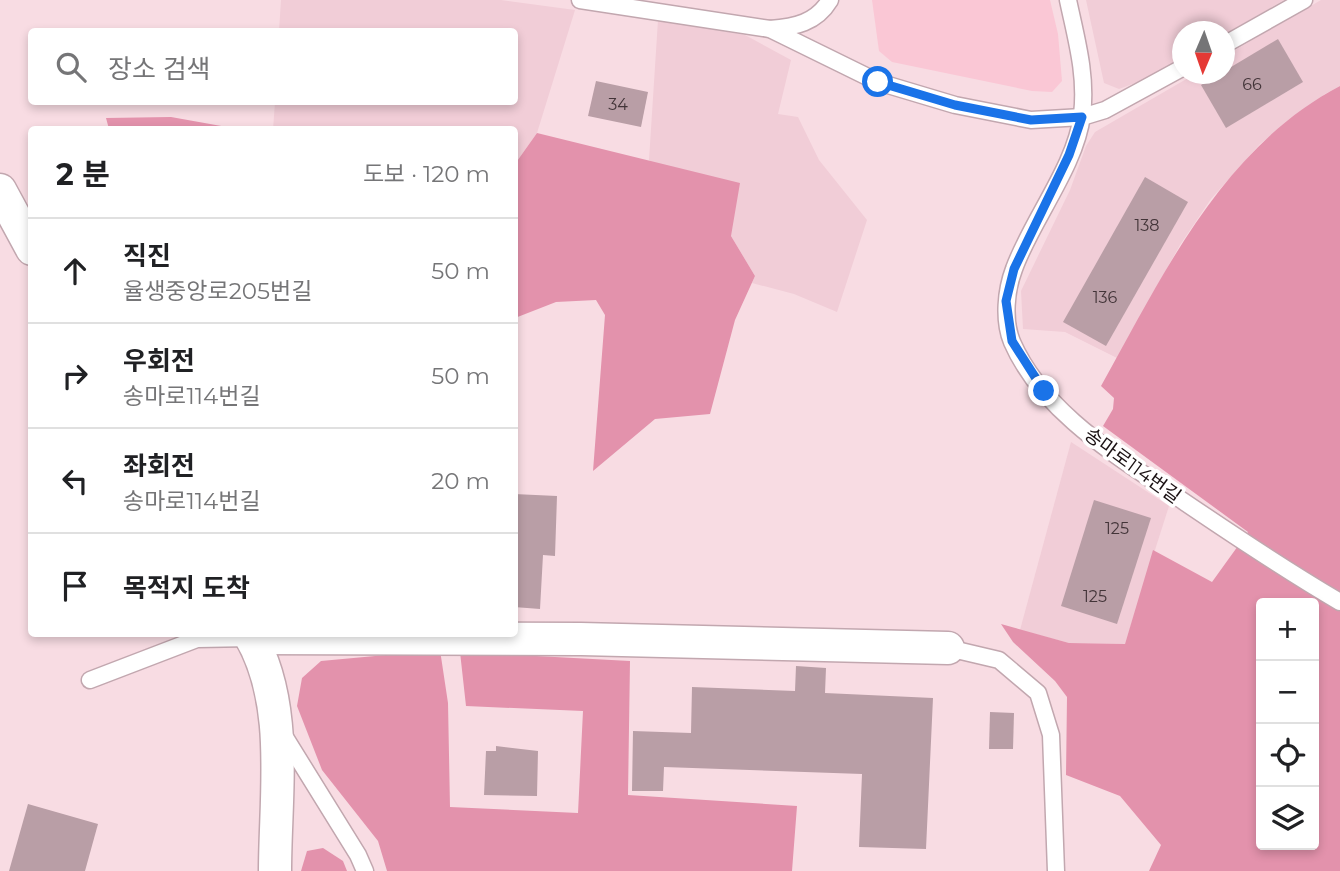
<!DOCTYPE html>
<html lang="ko">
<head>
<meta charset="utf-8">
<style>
	:root { --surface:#fff; --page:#f6f6f6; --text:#202124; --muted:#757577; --line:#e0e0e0 }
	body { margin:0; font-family:Montserrat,"Noto Sans KR",sans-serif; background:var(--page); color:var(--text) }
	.controls { position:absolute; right:21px; bottom:21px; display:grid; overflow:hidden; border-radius:7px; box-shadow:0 4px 10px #0003 }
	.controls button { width:63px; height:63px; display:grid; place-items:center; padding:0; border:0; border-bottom:2px solid var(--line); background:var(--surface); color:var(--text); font:35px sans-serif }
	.compass { position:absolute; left:1172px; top:21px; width:63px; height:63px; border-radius:50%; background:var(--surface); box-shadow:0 4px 10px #0003; rotate:182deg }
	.stop { position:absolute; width:21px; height:21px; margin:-16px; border:5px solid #1a73e8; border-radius:50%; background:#fff }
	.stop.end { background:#1a73e8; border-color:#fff; box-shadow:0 2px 7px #0008 }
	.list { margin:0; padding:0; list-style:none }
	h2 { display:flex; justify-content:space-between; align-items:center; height:91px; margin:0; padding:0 28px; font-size:30px }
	h2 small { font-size:23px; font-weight:400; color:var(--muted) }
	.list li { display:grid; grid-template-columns:46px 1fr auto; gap:21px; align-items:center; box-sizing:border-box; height:105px; padding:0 28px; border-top:2px solid var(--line) }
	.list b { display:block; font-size:26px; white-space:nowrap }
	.list p { margin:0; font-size:23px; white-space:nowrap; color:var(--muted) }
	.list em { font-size:23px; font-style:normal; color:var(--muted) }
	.icon { flex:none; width:38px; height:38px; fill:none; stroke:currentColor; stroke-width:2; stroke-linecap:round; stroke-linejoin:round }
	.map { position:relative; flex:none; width:1340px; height:871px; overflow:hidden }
	.search { position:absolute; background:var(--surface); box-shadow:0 4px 10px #0003; left:28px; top:28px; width:490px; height:77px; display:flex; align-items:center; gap:18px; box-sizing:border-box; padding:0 24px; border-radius:7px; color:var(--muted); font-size:26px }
	.panel { position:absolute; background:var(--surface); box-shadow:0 4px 10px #0003; left:28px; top:126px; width:490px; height:511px; border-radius:7px }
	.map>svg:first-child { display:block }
</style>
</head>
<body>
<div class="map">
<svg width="1340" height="871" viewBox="0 0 1340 871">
	<rect width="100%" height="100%" fill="#f8dce3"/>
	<!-- built -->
	<g fill="#f1cdd7">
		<path d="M 281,0 L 501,0 L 575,10 L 537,133 L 515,164 L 514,130 L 273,130 L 275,102 L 514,102 L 514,32 L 279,31 Z"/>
		<path d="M 1086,0 L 1284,0 L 1225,34 L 1182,32 L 1182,58 L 1146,79 L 1119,89 L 1104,83 Z"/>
		<path d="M 1321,0 L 1340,0 L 1340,86 L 1325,94 L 1260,144 L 1211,199 L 1180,245 L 1117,358 L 1065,332 L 1023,329 L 1021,291 L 1070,190 L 1086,146 L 1095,132 L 1195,74 L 1224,74 L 1225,56 Z"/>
		<path d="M 658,20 L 745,35 L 791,60 L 778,114 L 798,117 L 819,160 L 867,220 L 837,312 L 794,294 L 752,283 L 755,276 L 731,236 L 649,160 Z"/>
		<path d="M 1071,442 L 1169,506 L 1125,644 L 1069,643 L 1020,630 Z"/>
	</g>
	<!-- green -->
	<path fill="#fac7d5" d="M 872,0 L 1050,0 L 1058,34 L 1062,81 L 1052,92 L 1032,91 L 892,62 L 879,51 Z"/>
	<!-- forest -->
	<g fill="#e392ac" fill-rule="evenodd">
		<path d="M 1340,86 L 1340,871 L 1149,871 L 1161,845 L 1120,796 L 1066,775 L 1067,697 L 1055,681 L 1013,642 L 1001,624 L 1069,643 L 1125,644 L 1153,550 L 1212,582 L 1248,532 L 1103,426 L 1113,409 L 1114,398 L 1101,386 C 1163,275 1222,148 1340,86 ZM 1261,603 L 1314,603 L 1314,845 L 1261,845 Z"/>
		<path d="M 171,117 L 238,129 L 109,129 L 106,118 Z"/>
		<path d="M 537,133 L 740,183 L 731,236 L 755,276 L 735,320 L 710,414 L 655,419 L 593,471 L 605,315 L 596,300 L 556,302 L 515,318 L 515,164 Z"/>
		<path d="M 440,650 L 448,703 L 450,807 L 578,813 L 583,711 L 466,706 L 460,652 L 630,661 L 628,795 L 797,806 L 792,871 L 387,871 L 378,841 L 322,770 L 297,706 L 302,678 L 321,661 Z"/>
		<path d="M 323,848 L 343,861 L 347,871 L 301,871 L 307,851 Z"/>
	</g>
	<!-- building -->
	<g fill="#b99ea6">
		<path d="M 1278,39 L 1303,82 L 1226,128 L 1201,85 Z"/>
		<path d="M 596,81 L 648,92 L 641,127 L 588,116 Z"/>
		<path d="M 1145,177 L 1188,202 L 1106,346 L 1063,322 Z"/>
		<path d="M 514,494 L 557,496 L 555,556 L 543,555 L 540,609 L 514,607 Z"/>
		<path d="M 1094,500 L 1151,518 L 1117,624 L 1061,606 Z"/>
		<path d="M 796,666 L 826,668 L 825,693 L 933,698 L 926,849 L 859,847 L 862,774 L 664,767 L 663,791 L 632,791 L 633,731 L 691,733 L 692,687 L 795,691 Z"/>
		<path d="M 990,712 L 1014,713 L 1013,749 L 989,749 Z"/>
		<path d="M 496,746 L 538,751 L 537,796 L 484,795 L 486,751 L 496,751 Z"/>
		<path d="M 28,804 L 98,824 L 85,871 L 9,871 Z"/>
	</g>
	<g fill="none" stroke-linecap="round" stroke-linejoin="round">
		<defs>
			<g id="service">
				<path d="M 580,0 L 770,29 L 878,82 L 955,105 L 1031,120 L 1082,117 L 1105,110 L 1182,68"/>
				<path d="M 1068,0 C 1076,38 1087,75 1082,115 C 1076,166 1031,221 1014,269 C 1006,290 1003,320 1012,342 C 1043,413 1119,457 1180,499 C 1233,535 1285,570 1340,602"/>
				<path d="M 770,29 C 795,27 816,23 830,0"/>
				<path d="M 1224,45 L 1304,0"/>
				<path d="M 948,648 L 999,660 L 1038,693 L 1051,735 L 1056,871"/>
				<path d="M 90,680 L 197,639 L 252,638"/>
				<path d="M 283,734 L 358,855 L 365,871"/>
			</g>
			<g id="minor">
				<path d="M 0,190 L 32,249"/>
				<path d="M 249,634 C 290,702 275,795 275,871"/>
				<path d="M 252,638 L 581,639 L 948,648"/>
			</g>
		</defs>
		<!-- service casing -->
		<use href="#service" stroke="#c2a7af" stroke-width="19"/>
		<!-- minor casing -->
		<use href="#minor" stroke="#c2a7af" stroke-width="35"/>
		<!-- service -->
		<use href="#service" stroke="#fff" stroke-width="16"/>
		<!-- minor -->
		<use href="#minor" stroke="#fff" stroke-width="32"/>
	</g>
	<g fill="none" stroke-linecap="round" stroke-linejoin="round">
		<!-- route -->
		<path stroke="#1a73e8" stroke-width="9" d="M 878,82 L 955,105 L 1031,120 L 1082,117 L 1069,155 L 1014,269 L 1006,301 L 1012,341 L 1044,391"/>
	</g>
	<g text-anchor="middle" stroke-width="7" stroke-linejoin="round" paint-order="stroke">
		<!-- number labels -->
		<g font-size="16" fill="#423438">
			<text x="1252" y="90">66</text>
			<text x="618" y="110">34</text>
			<text x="1147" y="231">138</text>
			<text x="1105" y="303">136</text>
			<text x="1117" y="534">125</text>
			<text x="1095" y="602">125</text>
		</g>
		<!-- street labels -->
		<g font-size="19" fill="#1a1113" stroke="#fff">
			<text transform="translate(1133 465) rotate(36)" y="7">송마로114번길</text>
		</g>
	</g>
</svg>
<div class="controls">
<button>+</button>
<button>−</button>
<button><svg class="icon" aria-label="locate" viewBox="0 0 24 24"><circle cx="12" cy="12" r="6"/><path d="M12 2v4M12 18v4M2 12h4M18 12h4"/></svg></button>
<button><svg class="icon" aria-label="layers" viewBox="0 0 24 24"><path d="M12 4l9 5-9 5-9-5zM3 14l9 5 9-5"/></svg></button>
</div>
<svg class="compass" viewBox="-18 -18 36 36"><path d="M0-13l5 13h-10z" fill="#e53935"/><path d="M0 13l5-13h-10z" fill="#757577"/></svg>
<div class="stop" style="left:878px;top:82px"></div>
<div class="stop end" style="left:1044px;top:391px"></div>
<div class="search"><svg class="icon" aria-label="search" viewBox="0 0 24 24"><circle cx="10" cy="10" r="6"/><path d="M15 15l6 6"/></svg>장소 검색</div>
<section class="panel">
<h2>2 분<small>도보 · 120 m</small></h2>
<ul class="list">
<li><svg class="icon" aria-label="ahead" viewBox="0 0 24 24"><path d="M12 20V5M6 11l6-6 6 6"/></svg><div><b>직진</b><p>율생중앙로205번길</p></div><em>50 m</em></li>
<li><svg class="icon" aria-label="right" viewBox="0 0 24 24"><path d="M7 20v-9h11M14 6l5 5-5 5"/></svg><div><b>우회전</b><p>송마로114번길</p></div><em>50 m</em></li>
<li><svg class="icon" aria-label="left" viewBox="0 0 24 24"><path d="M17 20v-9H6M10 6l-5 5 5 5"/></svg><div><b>좌회전</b><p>송마로114번길</p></div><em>20 m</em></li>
<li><svg class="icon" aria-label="arrive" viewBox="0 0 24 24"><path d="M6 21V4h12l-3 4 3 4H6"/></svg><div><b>목적지 도착</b></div></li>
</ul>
</section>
</div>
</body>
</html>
